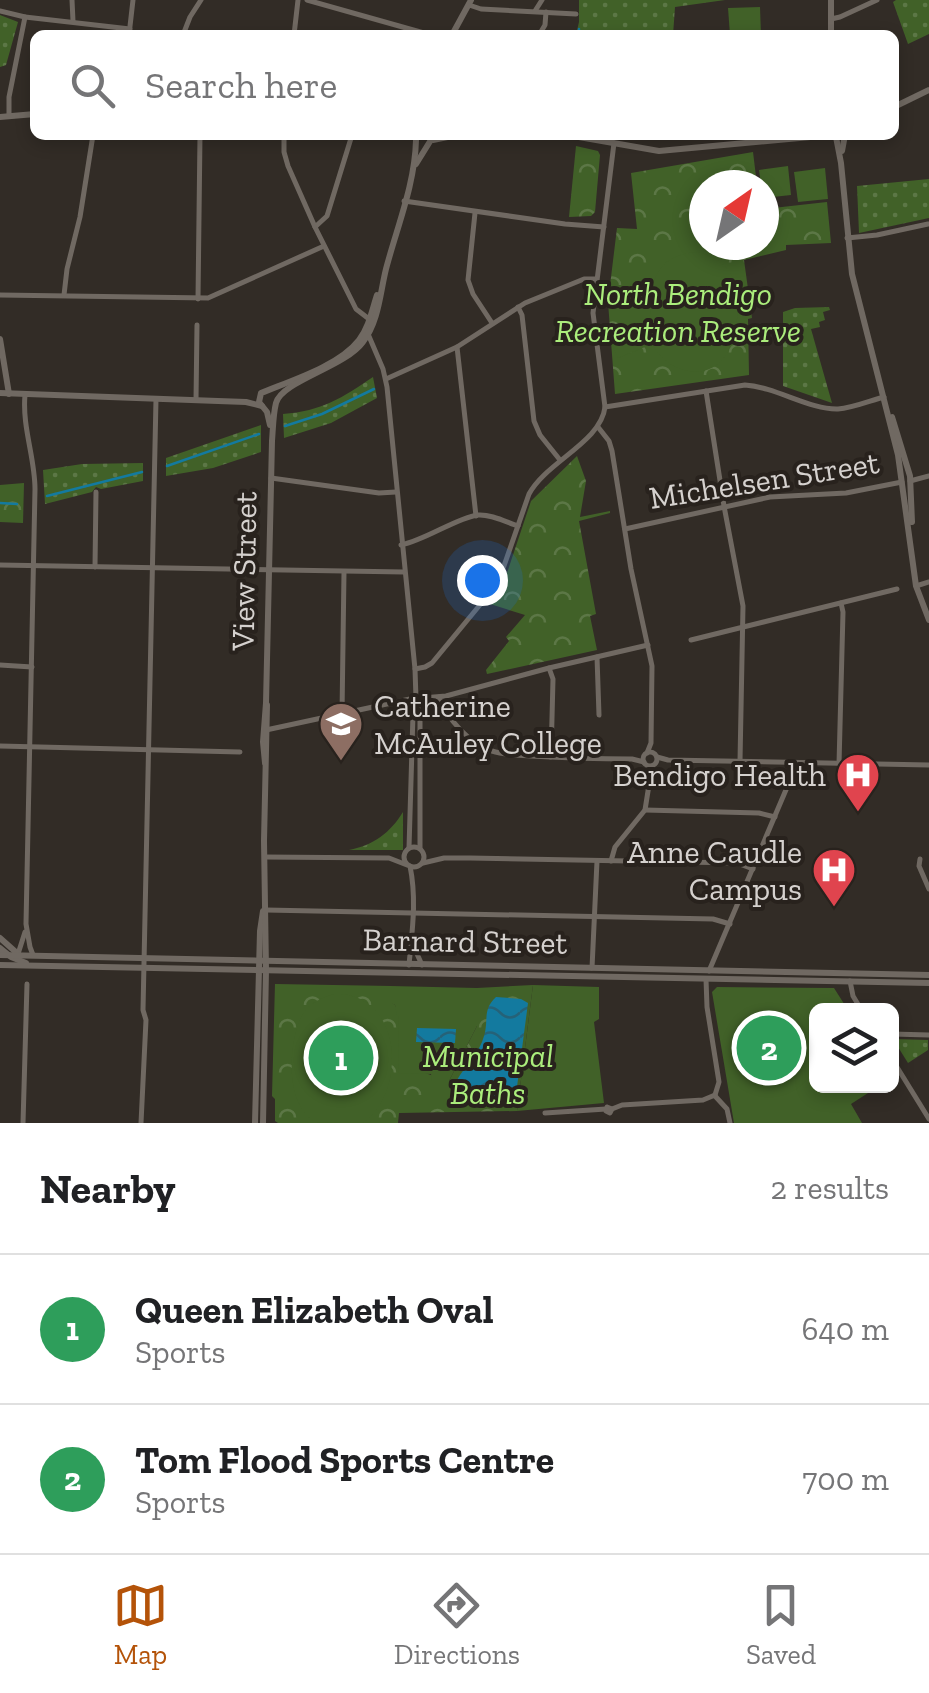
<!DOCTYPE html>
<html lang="en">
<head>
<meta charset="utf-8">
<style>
	:root { --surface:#fff; --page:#f6f6f6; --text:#202124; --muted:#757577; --line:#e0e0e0; --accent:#b45309 }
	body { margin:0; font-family:"Zilla Slab",serif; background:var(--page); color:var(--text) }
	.controls { position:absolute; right:30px; bottom:30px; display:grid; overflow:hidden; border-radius:15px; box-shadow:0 5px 15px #0003 }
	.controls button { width:90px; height:90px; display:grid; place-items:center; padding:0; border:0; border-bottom:2px solid var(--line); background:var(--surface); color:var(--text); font:50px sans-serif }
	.compass { position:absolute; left:689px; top:170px; width:90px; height:90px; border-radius:50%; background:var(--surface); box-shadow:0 5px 15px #0003; rotate:34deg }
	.you { position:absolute; left:482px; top:580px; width:35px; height:35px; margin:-25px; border:8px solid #fff; border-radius:50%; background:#1a73e8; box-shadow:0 0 0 15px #1a73e833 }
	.badge { display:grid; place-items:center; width:65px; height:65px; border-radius:50%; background:var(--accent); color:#fff; font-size:32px; font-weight:700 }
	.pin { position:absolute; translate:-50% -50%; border:5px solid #fff; box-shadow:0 2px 10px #0006 }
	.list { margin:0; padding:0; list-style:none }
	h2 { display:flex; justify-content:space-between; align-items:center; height:130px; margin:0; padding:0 40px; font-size:42px }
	h2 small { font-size:32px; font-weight:400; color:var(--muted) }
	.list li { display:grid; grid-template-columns:65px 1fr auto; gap:30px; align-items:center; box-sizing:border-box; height:150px; padding:0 40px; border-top:2px solid var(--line) }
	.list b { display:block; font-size:38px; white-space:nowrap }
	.list p { margin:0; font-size:32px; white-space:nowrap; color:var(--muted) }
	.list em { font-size:32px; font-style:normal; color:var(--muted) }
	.icon { flex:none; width:55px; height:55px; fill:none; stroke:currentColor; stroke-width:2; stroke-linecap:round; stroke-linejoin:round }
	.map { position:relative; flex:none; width:929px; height:1123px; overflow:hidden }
	.search { position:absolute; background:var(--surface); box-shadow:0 5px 15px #0003; left:30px; right:30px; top:30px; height:110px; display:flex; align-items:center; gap:25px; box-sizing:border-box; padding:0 35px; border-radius:15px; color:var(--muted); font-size:38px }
	.sheet { height:430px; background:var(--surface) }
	nav { display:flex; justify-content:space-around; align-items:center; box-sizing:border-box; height:140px; border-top:2px solid var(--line); background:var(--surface); font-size:28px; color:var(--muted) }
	nav a { display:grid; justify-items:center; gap:5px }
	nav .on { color:var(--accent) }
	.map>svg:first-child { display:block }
</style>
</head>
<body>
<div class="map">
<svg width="929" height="1123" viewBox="0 0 929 1123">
	<defs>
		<pattern id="grass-dots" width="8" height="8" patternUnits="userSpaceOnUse" patternTransform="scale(2.5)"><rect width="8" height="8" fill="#416128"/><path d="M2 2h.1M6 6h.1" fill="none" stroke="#5c7746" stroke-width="1.8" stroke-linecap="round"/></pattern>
		<pattern id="park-crowns" width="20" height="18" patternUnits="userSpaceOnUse" patternTransform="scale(2.5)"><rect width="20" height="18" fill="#416128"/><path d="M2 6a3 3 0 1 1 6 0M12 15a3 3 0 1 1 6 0" fill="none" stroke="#5c7746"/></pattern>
		<pattern id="water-waves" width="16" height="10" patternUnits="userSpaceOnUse" patternTransform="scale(2.5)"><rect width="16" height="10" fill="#137a9f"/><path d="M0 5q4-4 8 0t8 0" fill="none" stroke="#256278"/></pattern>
	</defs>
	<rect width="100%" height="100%" fill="#322c26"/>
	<!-- grass -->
	<g fill="url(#grass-dots)">
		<path d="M 579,0 L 725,0 L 675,7 L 673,35 L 576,35 L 579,22 Z"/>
		<path d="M 896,0 L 929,0 L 929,34 L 908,44 L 893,2 Z"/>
		<path d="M 0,15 L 18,22 L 6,65 L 0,67 Z"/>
		<path d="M 929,179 L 929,218 L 859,233 L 857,186 Z"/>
		<path d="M 829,307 L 830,310 L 823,312 L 825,320 L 819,322 L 820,327 L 811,329 L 832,403 L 783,386 L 783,312 L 795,308 Z"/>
		<path d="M 373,377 L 377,398 L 331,423 L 284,438 L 283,414 C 322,411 342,398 373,377 Z"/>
		<path d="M 261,425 L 261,452 L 213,468 L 166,476 L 166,458 Z"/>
		<path d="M 143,463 L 143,481 L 101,489 L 96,487 L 92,492 L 45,504 L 43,470 L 82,464 Z"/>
		<path d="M 403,812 L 403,850 L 349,850 C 374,845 390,833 403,812 Z"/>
		<path d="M 893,1039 L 928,1040 L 928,1050 L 908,1063 Z"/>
	</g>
	<!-- park -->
	<g fill="url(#park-crowns)">
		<path d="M 576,146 L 598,151 L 600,155 L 595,212 L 591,216 L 569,217 Z"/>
		<path d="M 753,152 L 757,185 L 704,185 L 704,245 L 764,245 L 764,209 L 827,202 L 831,243 L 786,245 L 786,250 L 744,260 L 752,318 L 748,319 L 749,375 L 615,394 L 608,302 L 617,228 L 637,229 L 631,173 Z"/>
		<path d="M 577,456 L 586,481 L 580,517 L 610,511 L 610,513 L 579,521 L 596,614 L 590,616 L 597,650 L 487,674 L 486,670 L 509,641 L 506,637 L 525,615 L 487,603 L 505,579 L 531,501 Z"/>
		<path d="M 24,483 L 23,523 L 0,522 L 0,485 Z"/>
		<path d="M 275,984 L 391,986 L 391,1002 L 395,1005 L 425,1073 L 449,1081 L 477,1026 L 477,988 L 533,985 L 517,1111 L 399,1113 L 398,1123 L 278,1123 L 275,1121 L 275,1099 L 272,1096 Z"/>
	</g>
	<!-- pitch -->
	<g fill="#416128">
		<path d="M 760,7 L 761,35 L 730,35 L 728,8 Z"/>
		<path d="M 788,166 L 791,195 L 764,198 L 764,185 L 761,185 L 759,170 Z"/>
		<path d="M 825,168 L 828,199 L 798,202 L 794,172 Z"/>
		<path d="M 697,252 C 739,262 744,295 734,333 C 731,340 730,349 726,355 C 705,386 662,370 650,339 C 651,299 644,256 697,252 Z"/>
		<path d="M 640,334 L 645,347 L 618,358 L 612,345 Z"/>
		<path d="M 533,985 L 599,987 L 599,1019 L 594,1022 L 604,1103 L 517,1111 Z"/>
		<path d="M 391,986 L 477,988 L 477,1026 L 449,1081 L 432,1081 L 431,1074 L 398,1073 L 399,1016 L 397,1015 L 395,1005 L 391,1003 Z"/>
		<path d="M 717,987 L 834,988 L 848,1010 L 816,1011 L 816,1086 L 879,1086 L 851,1104 L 862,1123 L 734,1123 L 712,992 Z"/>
		<path d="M 335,994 C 402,992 408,1091 363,1123 C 350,1123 328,1123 316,1122 C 284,1107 288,1039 303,1014 C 310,1003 322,997 335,994 Z"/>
	</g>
	<!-- water -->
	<g fill="url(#water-waves)">
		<path d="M 496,997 L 521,999 L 528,1003 L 515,1102 L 474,1103 L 462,1096 L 457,1080 C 465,1066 480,1052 484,1036 C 489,1020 482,1010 496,997 Z"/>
		<path d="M 417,1028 L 456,1029 L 455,1043 L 416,1042 Z"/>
	</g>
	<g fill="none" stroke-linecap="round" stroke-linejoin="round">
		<!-- stream -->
		<g stroke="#137a9f" stroke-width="2.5">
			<path d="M 579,35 L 579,29"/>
			<path d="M 285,426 L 322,414 L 374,389"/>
			<path d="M 167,466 L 259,434"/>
			<path d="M 47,496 L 142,472"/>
			<path d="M 0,503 L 17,504"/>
		</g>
		<!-- minor -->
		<g stroke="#706962" stroke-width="5">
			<path d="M 72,0 L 73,21"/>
			<path d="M 307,0 L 431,35"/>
			<path d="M 469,5 L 481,9 L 576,14"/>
			<path d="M 0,11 L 25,17 L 130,29"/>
			<path d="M 535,11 L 542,0"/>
			<path d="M 831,19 L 840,17 L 877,0"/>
			<path d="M 129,35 L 133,0"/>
			<path d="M 183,35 L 190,17 L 201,0"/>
			<path d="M 294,35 L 298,0"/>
			<path d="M 539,35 L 545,25 L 546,12"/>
			<path d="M 9,115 L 9,97 L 25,17"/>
			<path d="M 284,135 L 284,152 L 288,166 L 315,227 L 356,309 L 369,319"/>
			<path d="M 404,201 L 565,224 L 604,227"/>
			<path d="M 475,213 L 468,280 L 473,294 L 492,323"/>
			<path d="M 315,227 L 327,216 L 352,135"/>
			<path d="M 847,238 L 877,235 L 928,224"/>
			<path d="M 0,295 L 208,298 L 324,246"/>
			<path d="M 64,295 L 67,269 L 80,217 L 93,135"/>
			<path d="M 198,299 L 200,135"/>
			<path d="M 518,307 L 522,315 L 534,421 L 540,435 L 560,460"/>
			<path d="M 368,334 L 383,369 L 387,387 L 415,669 L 416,699 L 413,714 L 409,848"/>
			<path d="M 457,347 L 476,516"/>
			<path d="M 386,379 L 457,347 L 525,303 L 584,279 L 596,279"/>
			<path d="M 706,391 L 724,506 L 743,606 L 740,761"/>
			<path d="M 25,395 C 22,427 35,458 35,489 L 26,924 L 30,947 L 33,955"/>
			<path d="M 196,400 L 197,325"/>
			<path d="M 605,407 L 745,385 C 776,387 810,410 838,409 C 853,408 869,401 884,397"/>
			<path d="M 598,427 L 609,441 L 612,451 L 631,569 L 652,666 L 651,743 L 647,753"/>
			<path d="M 271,478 L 379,493 L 396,492"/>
			<path d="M 910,481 L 929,476"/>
			<path d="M 625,529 L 770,497 L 846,493 L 902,482"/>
			<path d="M 401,545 C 426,540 456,518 478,515 C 491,514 506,522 518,526"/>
			<path d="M 0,565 L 404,572"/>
			<path d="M 95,567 L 96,492"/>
			<path d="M 916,586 L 929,582"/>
			<path d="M 691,640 L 897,589"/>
			<path d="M 597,657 L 599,715"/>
			<path d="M 0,665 L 32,667"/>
			<path d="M 549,668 L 553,679 L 551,757"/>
			<path d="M 415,669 L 425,667 L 432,663 L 498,583 L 529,494 C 546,462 601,442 605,407 L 593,313 L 614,143"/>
			<path d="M 439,697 C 447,719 470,744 492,751 C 504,755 518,755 531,756 C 564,758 598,759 632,759 L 644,762"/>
			<path d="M 417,702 L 420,715 L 420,848"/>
			<path d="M 342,714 L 344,572"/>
			<path d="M 266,730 L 410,699 L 446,696 L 549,668 L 648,645"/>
			<path d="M 0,746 L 240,752"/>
			<circle cx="650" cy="759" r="7"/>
			<path d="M 657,757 L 668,760 L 929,765"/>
			<path d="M 839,764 L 843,612 L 841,603"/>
			<path d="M 645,810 L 759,813 L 775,817"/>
			<circle cx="414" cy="857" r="10"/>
			<path d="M 265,857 L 389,858 L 407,865"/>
			<path d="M 920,859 L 919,866 L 929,889"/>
			<path d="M 611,861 L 615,847 L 645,810 L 652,766"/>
			<path d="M 423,863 L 444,858 L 470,858 L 737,863 L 753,869"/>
			<path d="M 266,910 L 713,919 L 730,924"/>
			<path d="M 413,945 L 422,965"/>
			<path d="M 18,954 L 25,932"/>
			<path d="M 409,965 C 412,932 417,900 410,866"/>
			<path d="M 592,968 L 597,861"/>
			<path d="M 709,971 L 791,778 L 793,762"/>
			<path d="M 706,979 L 707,1007 L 719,1082 L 715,1095"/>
			<path d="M 850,981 L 853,996 L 862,1011"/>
			<path d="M 892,1034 L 929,1035"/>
			<path d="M 892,1059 L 929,1119"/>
			<path d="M 715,1096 L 727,1109 L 730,1123"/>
			<path d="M 607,1107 L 612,1109 L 610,1113 L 606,1111 Z"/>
			<path d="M 612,1109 L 622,1105 L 703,1100 L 715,1095"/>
			<path d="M 545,1113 L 606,1109"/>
			<path d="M 23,1123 L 27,984"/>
			<path d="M 141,1123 L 146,1020 L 143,1010 L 156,399"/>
		</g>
		<!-- tertiary -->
		<g stroke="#706962" stroke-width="6">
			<path d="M 452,35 L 471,0"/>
			<path d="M 894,107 L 929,90"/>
			<path d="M 0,117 L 35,114"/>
			<path d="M 507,135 L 579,137 L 659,151 L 832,135"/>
			<path d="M 433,140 L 457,135"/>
			<path d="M 416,164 L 434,135"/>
			<path d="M 0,339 L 9,394"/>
			<path d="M 0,393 L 218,401 L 246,402 L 262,406"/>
			<path d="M 270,425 L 267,412 L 259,402 L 261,393 C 290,381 339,366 359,340 C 369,327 372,310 377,295"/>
			<path d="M 265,763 L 263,742 L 266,703 L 272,441 C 273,429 273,415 276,403 C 282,381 345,367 363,342 C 379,321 380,293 386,269 C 397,227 415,184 416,140"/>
			<path d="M 255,1123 L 260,931 L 263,911"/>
			<path d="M 263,1123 L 266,970 L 264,841 L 267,705"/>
		</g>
		<!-- secondary -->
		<g stroke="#706962" stroke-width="6">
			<path d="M 831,35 L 831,0"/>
			<path d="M 836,137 L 841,163 L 852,274 L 898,455 L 916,586 L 929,620"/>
			<path d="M 842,151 L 845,135"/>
			<path d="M 892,417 L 910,476 L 912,522"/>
			<path d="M 0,938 L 18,954"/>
			<path d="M 0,948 L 11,957 L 26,963"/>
			<path d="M 0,955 L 929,975"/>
			<path d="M 0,965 L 929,983"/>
		</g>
	</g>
	<!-- icons -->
	<defs>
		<symbol id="school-pin" viewBox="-11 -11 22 30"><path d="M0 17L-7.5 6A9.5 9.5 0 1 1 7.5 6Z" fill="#8d6e63" stroke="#28221d"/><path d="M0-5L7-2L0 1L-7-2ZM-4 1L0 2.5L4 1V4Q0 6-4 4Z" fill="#fff"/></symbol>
		<symbol id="hospital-pin" viewBox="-11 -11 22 30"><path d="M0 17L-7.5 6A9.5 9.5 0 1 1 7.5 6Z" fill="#e0444e" stroke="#28221d"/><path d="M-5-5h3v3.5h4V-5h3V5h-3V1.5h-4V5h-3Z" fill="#fff"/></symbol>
	</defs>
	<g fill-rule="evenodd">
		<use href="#school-pin" x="316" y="699" width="50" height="68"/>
		<use href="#hospital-pin" x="833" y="750" width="50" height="68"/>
		<use href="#hospital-pin" x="809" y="845" width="50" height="68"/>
	</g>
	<g text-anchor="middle" stroke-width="8" stroke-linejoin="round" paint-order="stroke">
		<!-- park labels -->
		<g font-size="32" font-style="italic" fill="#abed7c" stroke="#28221d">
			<text x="678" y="305">North Bendigo<tspan x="678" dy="37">Recreation Reserve</tspan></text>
			<text x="488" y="1067">Municipal<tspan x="488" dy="37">Baths</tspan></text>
		</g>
		<!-- street labels -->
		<g font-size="32" fill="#d5d1ce" stroke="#28221d">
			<text transform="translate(764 480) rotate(-9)" y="11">Michelsen Street</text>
			<text transform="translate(244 571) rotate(-89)" y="11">View Street</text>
			<text transform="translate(465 941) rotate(1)" y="11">Barnard Street</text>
		</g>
		<!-- poi labels -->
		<g font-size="32" fill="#d5d1ce" stroke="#28221d" text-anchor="end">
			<text x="374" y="717" text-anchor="start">Catherine<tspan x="374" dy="37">McAuley College</tspan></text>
			<text x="826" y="786">Bendigo Health</text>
			<text x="802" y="863">Anne Caudle<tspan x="802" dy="37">Campus</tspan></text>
		</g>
	</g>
</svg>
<div class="controls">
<button><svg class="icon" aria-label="layers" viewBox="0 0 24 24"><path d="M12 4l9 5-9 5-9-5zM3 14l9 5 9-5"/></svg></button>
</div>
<svg class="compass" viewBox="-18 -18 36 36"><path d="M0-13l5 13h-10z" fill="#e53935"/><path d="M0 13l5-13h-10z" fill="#757577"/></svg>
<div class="you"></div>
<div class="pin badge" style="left:341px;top:1058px;background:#2e9e5b">1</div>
<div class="pin badge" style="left:769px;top:1048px;background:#2e9e5b">2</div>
<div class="search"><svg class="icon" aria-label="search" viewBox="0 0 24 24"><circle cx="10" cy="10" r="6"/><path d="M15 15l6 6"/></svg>Search here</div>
</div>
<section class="sheet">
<h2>Nearby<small>2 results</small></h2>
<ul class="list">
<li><span class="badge" style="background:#2e9e5b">1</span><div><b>Queen Elizabeth Oval</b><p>Sports</p></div><em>640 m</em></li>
<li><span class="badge" style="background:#2e9e5b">2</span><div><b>Tom Flood Sports Centre</b><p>Sports</p></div><em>700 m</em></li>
</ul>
</section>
<nav>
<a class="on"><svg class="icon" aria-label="map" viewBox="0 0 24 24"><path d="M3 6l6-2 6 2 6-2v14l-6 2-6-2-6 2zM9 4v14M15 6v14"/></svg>Map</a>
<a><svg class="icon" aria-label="directions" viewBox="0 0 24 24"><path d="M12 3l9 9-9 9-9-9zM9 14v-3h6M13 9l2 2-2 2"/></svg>Directions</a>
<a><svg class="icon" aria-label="saved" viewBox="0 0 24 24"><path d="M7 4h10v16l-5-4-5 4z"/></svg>Saved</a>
</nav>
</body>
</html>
